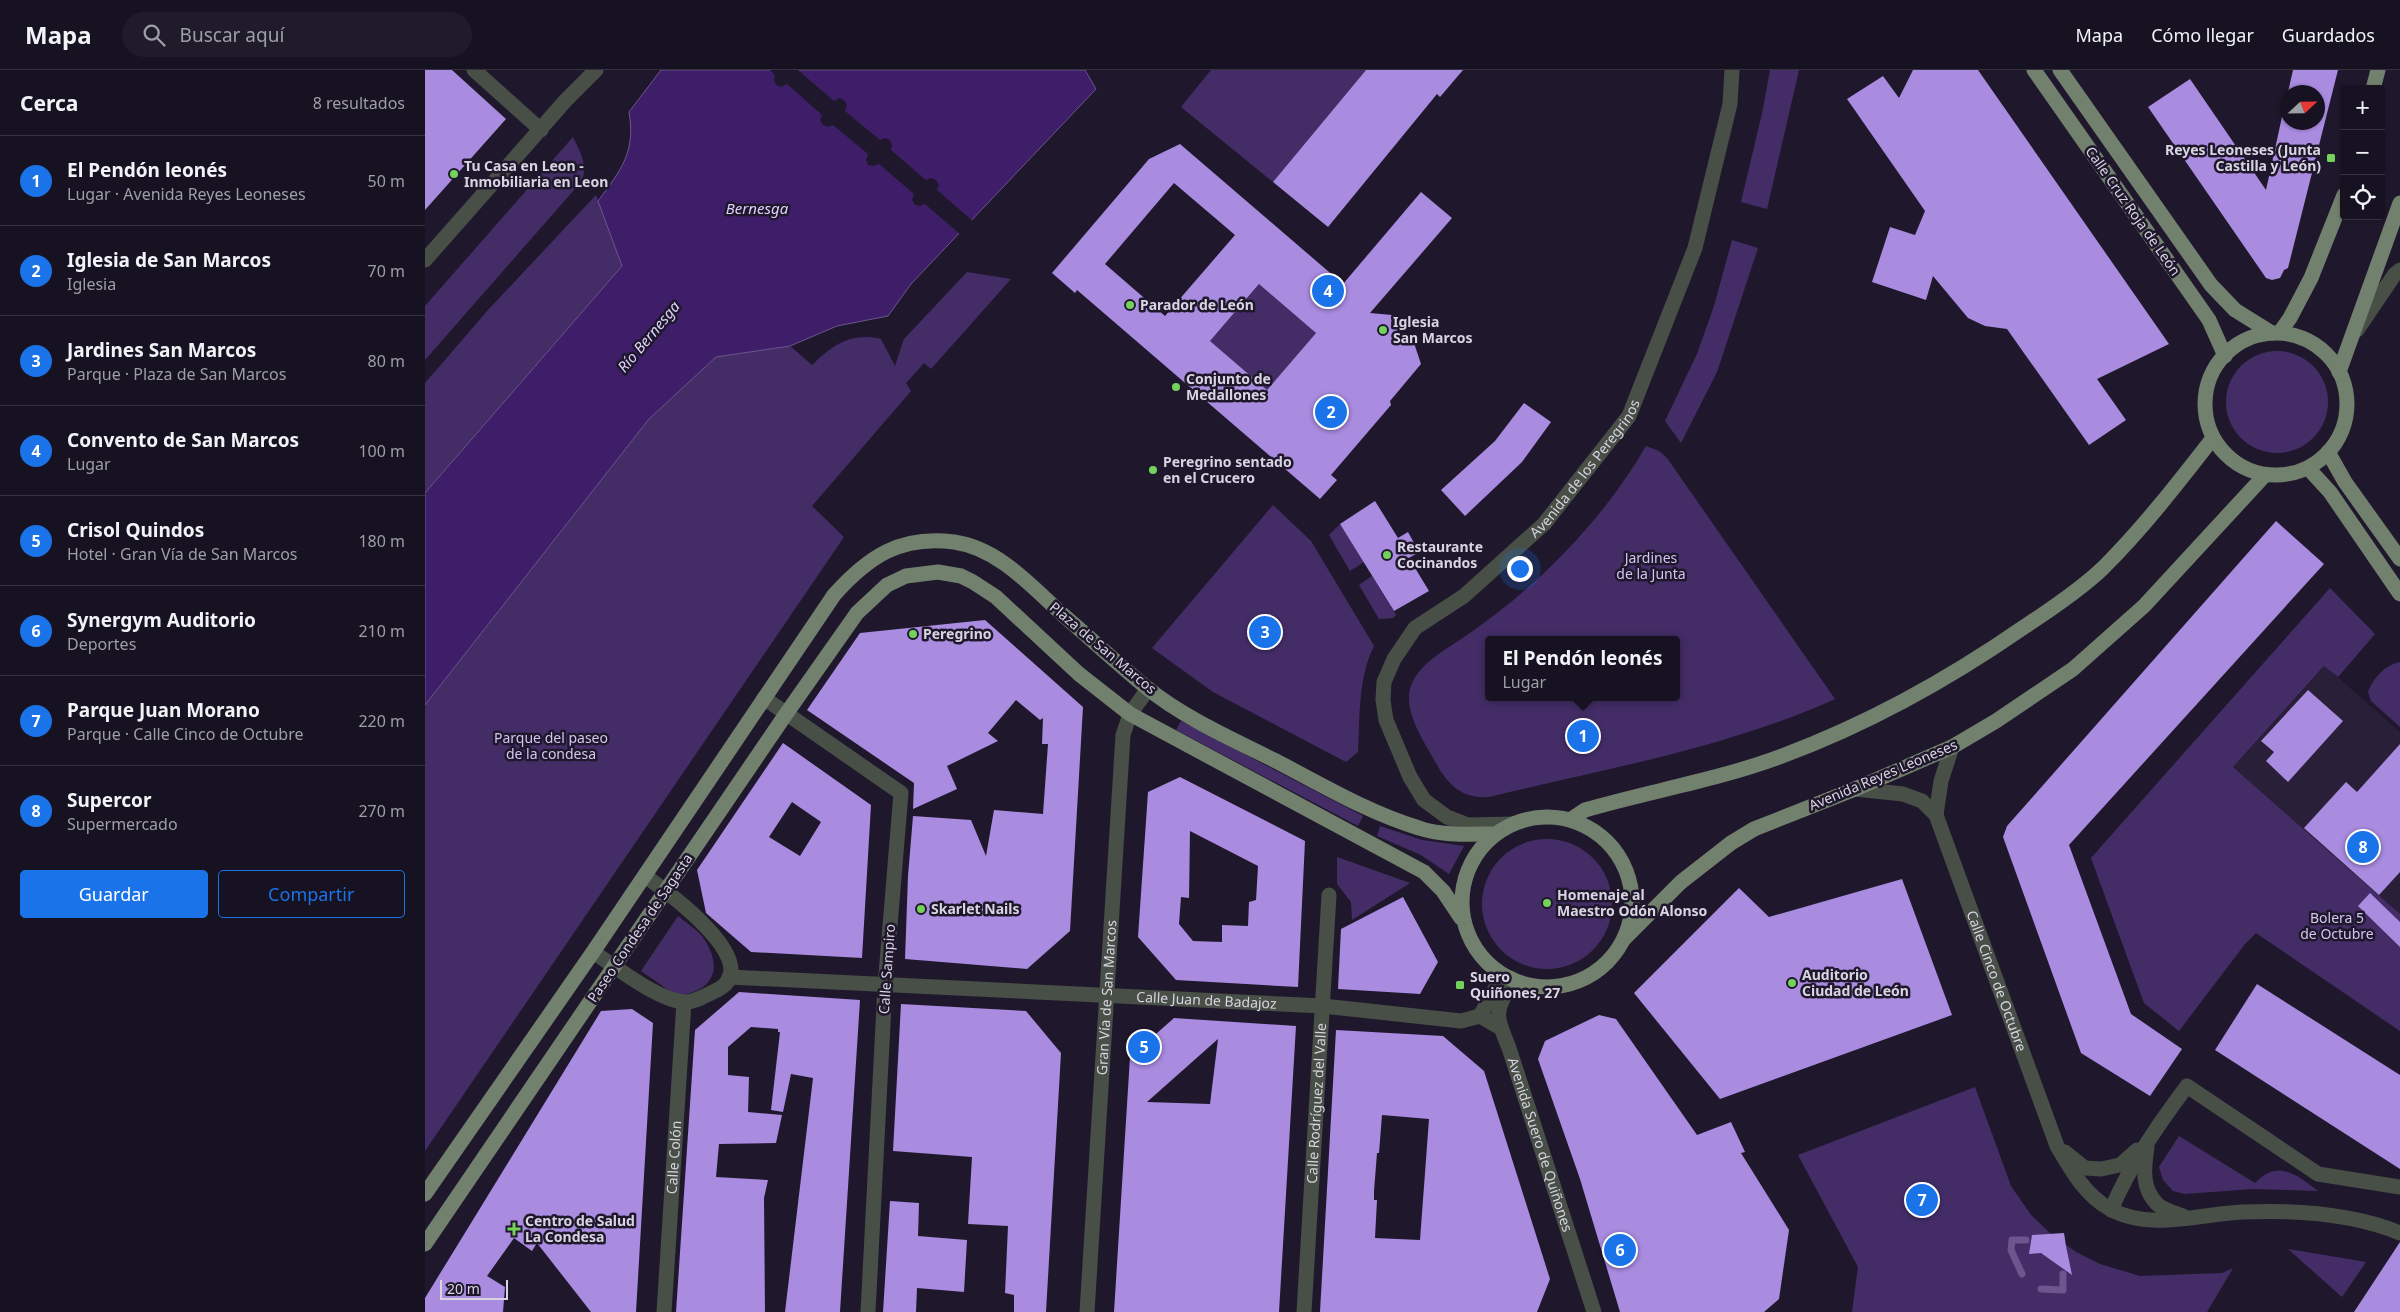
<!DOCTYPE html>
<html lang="es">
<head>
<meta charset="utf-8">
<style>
	:root { --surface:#171221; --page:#201b2a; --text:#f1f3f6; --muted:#9e9ea5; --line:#36323f; --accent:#1a73e8 }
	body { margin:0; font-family:"Noto Sans",sans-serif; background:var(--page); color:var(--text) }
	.controls { position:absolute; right:15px; top:15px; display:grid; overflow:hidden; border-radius:5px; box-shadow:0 1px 4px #0004 }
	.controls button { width:45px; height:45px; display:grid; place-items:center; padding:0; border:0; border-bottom:1px solid var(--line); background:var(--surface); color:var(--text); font:25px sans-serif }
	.compass { position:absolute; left:1855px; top:15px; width:45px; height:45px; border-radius:50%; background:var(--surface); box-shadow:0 1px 4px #0004; rotate:68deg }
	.scale { position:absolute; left:15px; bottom:12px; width:68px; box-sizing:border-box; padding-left:5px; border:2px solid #d8d4e2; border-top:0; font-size:14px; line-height:18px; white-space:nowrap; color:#d8d4e2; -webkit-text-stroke:4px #1f182c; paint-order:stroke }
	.you { position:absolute; left:1094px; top:498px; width:18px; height:18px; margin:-12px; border:4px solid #fff; border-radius:50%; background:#1a73e8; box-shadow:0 0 0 8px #1a73e833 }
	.badge { display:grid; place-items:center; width:32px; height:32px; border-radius:50%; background:var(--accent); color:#fff; font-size:16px; font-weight:700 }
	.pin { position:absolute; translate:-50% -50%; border:2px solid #fff; box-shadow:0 1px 5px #0006 }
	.popup { position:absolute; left:1060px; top:566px; width:195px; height:65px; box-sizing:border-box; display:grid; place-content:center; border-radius:5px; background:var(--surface); filter:drop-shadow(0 1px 4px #0005); font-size:16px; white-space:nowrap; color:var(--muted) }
	.popup b { font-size:19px; color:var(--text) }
	.popup::after { content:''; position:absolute; left:50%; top:100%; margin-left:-10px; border:10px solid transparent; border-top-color:var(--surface) }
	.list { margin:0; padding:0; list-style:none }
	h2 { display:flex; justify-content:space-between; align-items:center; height:65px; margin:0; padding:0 20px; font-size:21px }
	h2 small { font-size:16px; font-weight:400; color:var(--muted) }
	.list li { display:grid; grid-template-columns:32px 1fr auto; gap:15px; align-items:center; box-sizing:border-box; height:90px; padding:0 20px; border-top:1px solid var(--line) }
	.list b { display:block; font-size:19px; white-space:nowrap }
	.list p { margin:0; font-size:16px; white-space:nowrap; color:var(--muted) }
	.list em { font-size:16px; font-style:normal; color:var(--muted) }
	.actions { display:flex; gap:10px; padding:15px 20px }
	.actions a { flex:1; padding:11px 0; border:1px solid var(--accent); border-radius:5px; text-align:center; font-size:18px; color:var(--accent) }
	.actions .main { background:var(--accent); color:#fff }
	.icon { flex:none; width:28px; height:28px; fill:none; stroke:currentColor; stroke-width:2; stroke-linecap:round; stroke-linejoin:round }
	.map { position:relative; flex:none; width:1975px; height:1242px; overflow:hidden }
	header { display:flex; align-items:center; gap:30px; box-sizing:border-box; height:70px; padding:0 25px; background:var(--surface); border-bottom:1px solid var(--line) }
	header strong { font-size:24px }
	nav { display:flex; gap:28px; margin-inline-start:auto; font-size:18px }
	.search { width:350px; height:45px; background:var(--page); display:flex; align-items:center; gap:12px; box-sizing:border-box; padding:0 18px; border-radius:28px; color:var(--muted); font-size:19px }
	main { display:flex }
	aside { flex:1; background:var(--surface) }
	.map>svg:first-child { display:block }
</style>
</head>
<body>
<header>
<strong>Mapa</strong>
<div class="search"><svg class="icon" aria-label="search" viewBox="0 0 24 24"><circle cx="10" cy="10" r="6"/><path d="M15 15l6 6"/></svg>Buscar aquí</div>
<nav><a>Mapa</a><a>Cómo llegar</a><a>Guardados</a></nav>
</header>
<main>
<aside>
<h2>Cerca<small>8 resultados</small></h2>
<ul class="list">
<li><span class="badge">1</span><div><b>El Pendón leonés</b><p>Lugar · Avenida Reyes Leoneses</p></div><em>50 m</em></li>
<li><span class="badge">2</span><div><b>Iglesia de San Marcos</b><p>Iglesia</p></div><em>70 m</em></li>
<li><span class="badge">3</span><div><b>Jardines San Marcos</b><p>Parque · Plaza de San Marcos</p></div><em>80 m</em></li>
<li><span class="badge">4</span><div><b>Convento de San Marcos</b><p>Lugar</p></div><em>100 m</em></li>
<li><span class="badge">5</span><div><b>Crisol Quindos</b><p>Hotel · Gran Vía de San Marcos</p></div><em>180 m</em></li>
<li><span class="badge">6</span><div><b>Synergym Auditorio</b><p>Deportes</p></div><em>210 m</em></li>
<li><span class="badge">7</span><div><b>Parque Juan Morano</b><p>Parque · Calle Cinco de Octubre</p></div><em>220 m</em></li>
<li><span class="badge">8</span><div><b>Supercor</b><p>Supermercado</p></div><em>270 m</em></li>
</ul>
<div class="actions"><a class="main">Guardar</a><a>Compartir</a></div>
</aside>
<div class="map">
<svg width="1975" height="1242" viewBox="0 0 1975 1242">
	<rect width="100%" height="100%" fill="#1f182c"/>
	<!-- built -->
	<path fill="#291f39" d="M 1900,596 L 1975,662 L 1975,844 L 1808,697 Z"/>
	<!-- green -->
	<g fill="#442d67" fill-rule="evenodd">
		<path d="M 786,0 L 941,0 L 848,112 L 756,37 Z"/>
		<path d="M 1345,0 L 1374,0 L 1342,139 L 1316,132 L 1338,39 Z"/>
		<path d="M 148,67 C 155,82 164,96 156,112 L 0,290 L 0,236 Z"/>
		<path d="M 171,125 L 197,196 L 0,423 L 0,313 L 63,240 Z"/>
		<path d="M 1307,170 L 1333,178 L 1292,302 L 1256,373 L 1240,351 L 1272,284 L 1289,236 Z"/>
		<path d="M 542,202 L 586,209 L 506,299 L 499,293 L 481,313 L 486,321 L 387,436 L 419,467 L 0,1081 L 0,635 L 224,349 L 291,287 L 365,276 L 387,295 C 408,275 426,262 456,269 L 470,296 L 479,269 Z"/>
		<path d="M 834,214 L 891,263 L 842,320 L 785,271 Z"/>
		<circle cx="1852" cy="332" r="51"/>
		<path d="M 1221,376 L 1234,381 L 1242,388 L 1410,629 C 1302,678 1179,699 1064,727 C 1037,729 1023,715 1011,693 C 1000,673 979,643 985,619 C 992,593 1024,578 1045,563 C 1114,515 1179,449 1221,376 ZM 1064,570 L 1252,570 L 1252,627 L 1064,627 Z"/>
		<path d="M 848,435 L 886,471 L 949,576 C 933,608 935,646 933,682 L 921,692 L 788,622 L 727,578 Z"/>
		<path d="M 915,454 L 939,492 L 925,501 L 904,465 Z"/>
		<path d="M 947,506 L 971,545 L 968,548 L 954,549 L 934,515 Z"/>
		<path d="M 1905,518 L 1950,564 L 1913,607 L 1899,596 L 1808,697 L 1975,844 L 1975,961 L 1831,863 L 1820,874 L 1754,961 L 1719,933 L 1666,788 Z"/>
		<path d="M 1975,592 L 1975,657 L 1946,631 L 1943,622 C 1948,608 1960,595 1975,592 Z"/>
		<path d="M 756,651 L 938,746 L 933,756 L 751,660 Z"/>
		<path d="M 955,756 L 997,770 L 1039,776 L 1024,804 L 996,785 L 952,766 Z"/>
		<circle cx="1122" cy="834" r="65"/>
		<path d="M 912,787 L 985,813 L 927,850 L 926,832 L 912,814 Z"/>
		<path d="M 253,846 C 260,852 271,859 277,866 C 299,897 290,921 252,926 L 216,901 Z"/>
		<path d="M 1550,1017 L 1586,1116 L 1606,1145 L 1626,1164 L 1651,1182 L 1675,1194 L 1715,1206 L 1797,1203 L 1808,1198 L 1782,1242 L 1427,1242 L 1433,1197 L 1373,1085 Z"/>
		<path d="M 1754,1066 L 1830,1113 C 1853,1089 1871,1104 1893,1121 L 1827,1119 L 1760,1124 L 1748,1121 L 1738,1110 L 1734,1097 Z"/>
		<path d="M 1863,1179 L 1941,1192 L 1917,1227 Z"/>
	</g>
	<!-- water -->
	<path fill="#3f1e69" stroke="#6d558d" d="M 236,0 L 660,0 L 671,19 L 486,214 L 463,246 L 412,256 L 365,276 L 291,287 L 224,349 L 0,635 L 0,423 L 197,196 L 173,131 C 196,100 211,82 204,42 Z"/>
	<!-- pier -->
	<path fill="#1f182c" d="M 345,0 L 373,0 L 409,31 L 414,28 L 419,30 L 422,35 L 420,41 L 455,70 L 460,68 L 465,70 L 467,75 L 466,80 L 501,110 L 506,108 L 511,110 L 514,115 L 512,120 L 549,152 L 536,165 L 500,134 L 495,136 L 490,135 L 487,130 L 489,124 L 454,94 L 449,96 L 443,95 L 441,90 L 443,84 L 408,55 L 403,57 L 398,55 L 395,50 L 397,45 L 362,14 L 356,17 L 351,15 L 349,10 L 350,5 Z"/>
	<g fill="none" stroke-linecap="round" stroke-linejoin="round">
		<!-- stream -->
		<g stroke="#6d558d" stroke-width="7">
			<path d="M 1597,1204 L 1586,1180 L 1587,1170 L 1601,1170"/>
			<path d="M 1616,1219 L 1638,1220 L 1638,1204"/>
		</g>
	</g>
	<!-- building -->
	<g fill="#a98be0" fill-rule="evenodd">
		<path d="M 0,0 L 27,0 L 81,49 L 0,140 Z"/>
		<path d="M 941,0 L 1038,0 L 1015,27 L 1012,24 L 903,157 L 848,112 Z"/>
		<path d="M 1488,0 L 1553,0 L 1744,274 L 1672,309 L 1701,350 L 1664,375 L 1582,259 L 1560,256 L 1543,248 L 1508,206 L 1501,230 L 1447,212 L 1465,157 L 1490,165 L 1500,141 L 1422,29 L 1458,6 L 1474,28 Z"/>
		<path d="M 1868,0 L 1913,0 L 1863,198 L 1859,200 L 1855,208 L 1847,210 L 1841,208 L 1723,37 L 1765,9 L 1841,120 L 1862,24 L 1862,52 L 1892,52 L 1892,22 L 1863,22 Z"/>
		<path d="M 755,74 L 918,214 L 996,122 L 1027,148 L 945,243 L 967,245 L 966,254 L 983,268 L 987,267 L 996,294 L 965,331 L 966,335 L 906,405 L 912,410 L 895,429 L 652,220 L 650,223 L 627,203 L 724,89 ZM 749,113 L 810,165 L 740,246 L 680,194 ZM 834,214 L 891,263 L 842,320 L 785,271 Z"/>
		<path d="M 1099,333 L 1126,352 L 1097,392 L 1040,446 L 1016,420 L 1070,371 Z"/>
		<path d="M 950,431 L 973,468 L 983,462 L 994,482 L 984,488 L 1004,521 L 969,541 L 915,454 Z"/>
		<path d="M 1851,451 L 1899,494 L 1644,775 L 1706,944 L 1757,979 L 1725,1026 L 1656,983 L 1578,767 L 1582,756 Z"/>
		<path d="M 560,550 L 658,637 L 645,861 L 602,899 L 480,889 L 483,806 L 488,746 L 546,750 L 561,786 L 569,740 L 618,744 L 623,674 L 617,674 L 618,648 L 615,650 L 591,630 L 563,663 L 573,671 L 522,696 L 532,719 L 488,739 L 489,713 L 382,640 L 435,563 Z"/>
		<path d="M 1883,620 L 1918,651 L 1863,712 L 1841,691 L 1849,682 L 1836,671 Z"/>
		<path d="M 358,673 L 446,735 L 437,888 L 326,882 L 281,843 L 272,800 ZM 367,732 L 396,752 L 375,786 L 344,767 Z"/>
		<path d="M 1975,674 L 1975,802 L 1954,825 L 1879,758 L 1921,712 L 1932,722 Z"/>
		<path d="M 755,707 L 880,771 L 873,917 L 751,910 L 713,867 L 723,722 ZM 765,761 L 833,796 L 831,830 L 824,832 L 823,856 L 797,855 L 797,872 L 768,871 L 754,854 L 756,827 L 764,828 Z"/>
		<path d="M 1477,809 L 1527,945 L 1295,1029 L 1209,923 L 1314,818 L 1344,847 Z"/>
		<path d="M 1945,823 L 1975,852 L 1975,877 L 1933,836 Z"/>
		<path d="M 978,827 L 1013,892 L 995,924 L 913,919 L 916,859 Z"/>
		<path d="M 1832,914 L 1975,1005 L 1975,1099 L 1790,980 Z"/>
		<path d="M 314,922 L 435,930 L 415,1242 L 360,1242 L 388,1008 L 366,1004 L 358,1042 L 346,1040 L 355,962 L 353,962 L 353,959 L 326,957 L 303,977 L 303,1005 L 324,1007 L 323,1042 L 357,1045 L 351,1073 L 294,1074 L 291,1107 L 343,1110 L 339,1128 L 340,1242 L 251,1242 L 270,960 Z"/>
		<path d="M 476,934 L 601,941 L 636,983 L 621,1242 L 589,1242 L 589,1225 L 580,1223 L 583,1156 L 543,1154 L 547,1087 L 468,1081 Z"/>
		<path d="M 207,939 L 228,953 L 211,1242 L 166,1242 L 112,1173 L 107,1181 L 89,1168 L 62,1206 L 80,1217 L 78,1242 L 0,1242 L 0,1228 L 176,941 Z"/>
		<path d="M 1174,945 L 1191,949 L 1272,1065 L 1306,1052 L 1320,1082 L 1316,1083 L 1364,1160 L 1354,1229 L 1339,1242 L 1195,1242 L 1155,1109 L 1113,989 L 1120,971 Z"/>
		<path d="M 749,948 L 871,956 L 854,1242 L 689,1242 L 705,987 ZM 793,969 L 785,1034 L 722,1032 Z"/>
		<path d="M 911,960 L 1018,966 L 1059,1001 L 1125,1209 L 1112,1242 L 895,1242 ZM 957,1045 L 1004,1049 L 995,1170 L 950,1168 L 952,1130 L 949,1130 L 949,1121 L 952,1083 L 954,1083 Z"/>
		<path d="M 465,1131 L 494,1133 L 493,1166 L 542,1170 L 539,1222 L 492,1218 L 491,1242 L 458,1242 Z"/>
		<path d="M 1639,1163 L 1641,1176 L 1647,1205 L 1616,1183 L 1604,1184 L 1607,1165 Z"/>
		<path d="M 1975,1172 L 1975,1242 L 1929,1242 Z"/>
	</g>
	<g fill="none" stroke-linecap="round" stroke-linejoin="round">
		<!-- minor -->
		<g stroke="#474f46" stroke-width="15">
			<path d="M 49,0 L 116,60"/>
			<path d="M 0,190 L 141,30 L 171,0"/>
			<path d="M 1932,260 L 1970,204 L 1975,200"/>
			<path d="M 339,628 L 476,723 L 460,916 L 443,1242"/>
			<path id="s1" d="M 1430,719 L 1478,724 L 1497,731 L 1511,745 L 1632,1076 C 1646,1100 1660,1125 1685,1139 C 1724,1161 1776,1144 1817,1142 C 1868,1140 1927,1143 1975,1163"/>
			<path d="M 1511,745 L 1516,711 L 1527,677"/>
			<path id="s2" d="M 1088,754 L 1043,755 L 1022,747 L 999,730 L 985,707 L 961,650 L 958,630 L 959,612 L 969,589 L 990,558 L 1039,526 L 1119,454 L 1204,346 L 1270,178 L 1305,34 L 1307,0"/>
			<path d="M 168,882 C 191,897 231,929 258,932 C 269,933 284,924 294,919 C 340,892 240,820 220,806"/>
			<path id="s3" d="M 304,907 L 898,936 L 1036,951 L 1055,946 L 1074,957"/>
			<path id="s4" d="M 1089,910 C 1069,942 1070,943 1084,978 L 1169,1242"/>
			<path d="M 1055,946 L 1070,919 L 1086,908"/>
			<path d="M 1722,1077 C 1719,1098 1716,1117 1732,1134 C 1738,1140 1750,1143 1758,1146"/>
			<path d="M 1640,1082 L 1660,1098 L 1676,1099 L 1695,1095 L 1712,1080"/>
			<path d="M 1686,1140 C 1705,1095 1733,1055 1762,1016 L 1893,1104 L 1975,1117"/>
			<path id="s5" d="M 239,1242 L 259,932"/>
			<path id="s6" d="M 662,1242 L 698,665 L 705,644 L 723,619"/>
			<path id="s7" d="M 879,1242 L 904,825"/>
		</g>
		<!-- major -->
		<g stroke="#72816e" stroke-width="15">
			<path d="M 1609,0 L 1784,250 L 1800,286"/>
			<path d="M 1635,0 L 1786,215 L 1810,240 L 1847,263"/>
			<path d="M 1948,19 L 1953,0"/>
			<path d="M 1855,262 L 1865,248 L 1886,208 L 1919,125"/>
			<circle cx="1851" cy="334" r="71"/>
			<path d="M 1914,302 L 1975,133"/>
			<path d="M 1903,382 L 1920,412 L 1975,489"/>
			<path d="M 1883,398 L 1905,422 L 1975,524"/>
			<circle cx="1122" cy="832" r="85"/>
			<path d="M 1145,750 L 1160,740 C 1225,721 1293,710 1357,686 C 1443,654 1524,609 1599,557 C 1625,540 1656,519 1678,498 C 1718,458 1753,413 1788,368"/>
			<path d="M 1199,869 L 1256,812 L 1306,773 L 1329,759 L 1430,719 L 1527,677 L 1571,651 L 1648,599 L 1719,536 L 1840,405"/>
			<path d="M 0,1124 L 168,882 L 409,525 C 443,487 475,465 529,472 C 573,478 606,516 637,544 C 665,568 692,593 721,617 C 757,647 809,670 851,691 C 897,715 944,743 994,758 C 1018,766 1045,764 1070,764"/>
			<path d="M 0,1174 L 361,644 L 432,543 L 462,515 L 481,506 L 513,502 L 536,506 L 548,512 L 571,527 L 654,604 L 705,644 L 999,802 L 1018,821 L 1036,848"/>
		</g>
	</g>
	<!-- markers -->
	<g fill="#74d25c" stroke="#1f182c" stroke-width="2">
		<rect x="1901" y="83" width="10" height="10" rx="2.5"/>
		<circle cx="29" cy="104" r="5"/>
		<circle cx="705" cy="235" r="5"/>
		<circle cx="958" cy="260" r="5"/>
		<circle cx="751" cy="317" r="5"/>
		<circle cx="728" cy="400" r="5"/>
		<circle cx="962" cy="485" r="5"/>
		<circle cx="488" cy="564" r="5"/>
		<circle cx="1122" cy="833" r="5"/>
		<circle cx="496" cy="839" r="5"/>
		<circle cx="1367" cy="913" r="5"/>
		<rect x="1030" y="910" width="10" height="10" rx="2.5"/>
		<path d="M86.5 1151.5h5v5h5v5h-5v5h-5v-5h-5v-5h5z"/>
	</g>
	<g text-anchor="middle" stroke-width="5" stroke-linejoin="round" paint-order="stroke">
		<!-- poi labels -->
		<g font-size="14" font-weight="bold" fill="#d8d4e2" stroke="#1f182c" text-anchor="start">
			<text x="1896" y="85" text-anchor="end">Reyes Leoneses (Junta<tspan x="1896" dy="16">Castilla y León)</tspan></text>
			<text x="39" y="101">Tu Casa en Leon -<tspan x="39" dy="16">Inmobiliaria en Leon</tspan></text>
			<text x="715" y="240">Parador de León</text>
			<text x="968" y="257">Iglesia<tspan x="968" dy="16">San Marcos</tspan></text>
			<text x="761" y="314">Conjunto de<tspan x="761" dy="16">Medallones</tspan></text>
			<text x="738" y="397">Peregrino sentado<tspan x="738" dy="16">en el Crucero</tspan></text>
			<text x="972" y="482">Restaurante<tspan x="972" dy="16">Cocinandos</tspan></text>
			<text x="498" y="569">Peregrino</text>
			<text x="1132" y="830">Homenaje al<tspan x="1132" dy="16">Maestro Odón Alonso</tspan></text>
			<text x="506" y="844">Skarlet Nails</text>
			<text x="1377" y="910">Auditorio<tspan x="1377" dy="16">Ciudad de León</tspan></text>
			<text x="1045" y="912">Suero<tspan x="1045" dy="16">Quiñones, 27</tspan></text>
			<text x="100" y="1156">Centro de Salud<tspan x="100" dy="16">La Condesa</tspan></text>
		</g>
		<!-- street labels -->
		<g font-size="14" fill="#d8d4e2" stroke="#1f182c">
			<text transform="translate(1708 141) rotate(55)" y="5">Calle Cruz Roja de León</text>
			<text dy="5" stroke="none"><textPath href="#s2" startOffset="521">Avenida de los Peregrinos</textPath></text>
			<text transform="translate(678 578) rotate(40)" y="5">Plaza de San Marcos</text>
			<text transform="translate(1458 705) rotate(-23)" y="5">Avenida Reyes Leoneses</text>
			<text transform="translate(215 858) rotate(-56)" y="5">Paseo Condesa de Sagasta</text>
			<text transform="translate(462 899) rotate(-86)" y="5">Calle Sampiro</text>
			<text dy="5" stroke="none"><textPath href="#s1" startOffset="265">Calle Cinco de Octubre</textPath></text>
			<text dy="5" stroke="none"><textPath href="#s6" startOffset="315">Gran Vía de San Marcos</textPath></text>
			<text dy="5" stroke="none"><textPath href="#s3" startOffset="478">Calle Juan de Badajoz</textPath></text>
			<text dy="5" stroke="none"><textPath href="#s7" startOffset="209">Calle Rodríguez del Valle</textPath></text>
			<text dy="5" stroke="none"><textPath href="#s4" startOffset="175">Avenida Suero de Quiñones</textPath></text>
			<text dy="5" stroke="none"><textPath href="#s5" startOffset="155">Calle Colón</textPath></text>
		</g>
		<!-- park labels -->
		<g font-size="14" fill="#d3c5f1" stroke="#1f182c">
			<text x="1226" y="493">Jardines<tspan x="1226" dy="16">de la Junta</tspan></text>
			<text x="126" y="673">Parque del paseo<tspan x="126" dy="16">de la condesa</tspan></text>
			<text x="1912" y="853">Bolera 5<tspan x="1912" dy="16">de Octubre</tspan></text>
		</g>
		<!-- water labels -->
		<g font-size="15" font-style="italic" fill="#ded0fc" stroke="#1f182c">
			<text x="332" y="144">Bernesga</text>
			<text transform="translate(224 267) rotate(-50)" y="5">Río Bernesga</text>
		</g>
	</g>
</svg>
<div class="controls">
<button>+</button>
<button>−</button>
<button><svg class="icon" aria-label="locate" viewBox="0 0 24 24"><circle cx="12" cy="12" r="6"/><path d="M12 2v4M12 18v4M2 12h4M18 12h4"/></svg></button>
</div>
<svg class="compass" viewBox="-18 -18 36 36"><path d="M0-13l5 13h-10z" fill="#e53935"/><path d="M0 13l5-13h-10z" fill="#9e9ea5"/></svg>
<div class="scale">20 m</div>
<div class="you"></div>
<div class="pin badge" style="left:1158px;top:666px">1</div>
<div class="popup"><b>El Pendón leonés</b>Lugar</div>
<div class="pin badge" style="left:906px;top:342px">2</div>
<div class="pin badge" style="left:840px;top:562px">3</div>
<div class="pin badge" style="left:903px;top:221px">4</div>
<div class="pin badge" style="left:719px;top:977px">5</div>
<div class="pin badge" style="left:1195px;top:1180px">6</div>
<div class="pin badge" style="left:1497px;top:1130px">7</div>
<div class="pin badge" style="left:1938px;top:777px">8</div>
</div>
</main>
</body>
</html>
